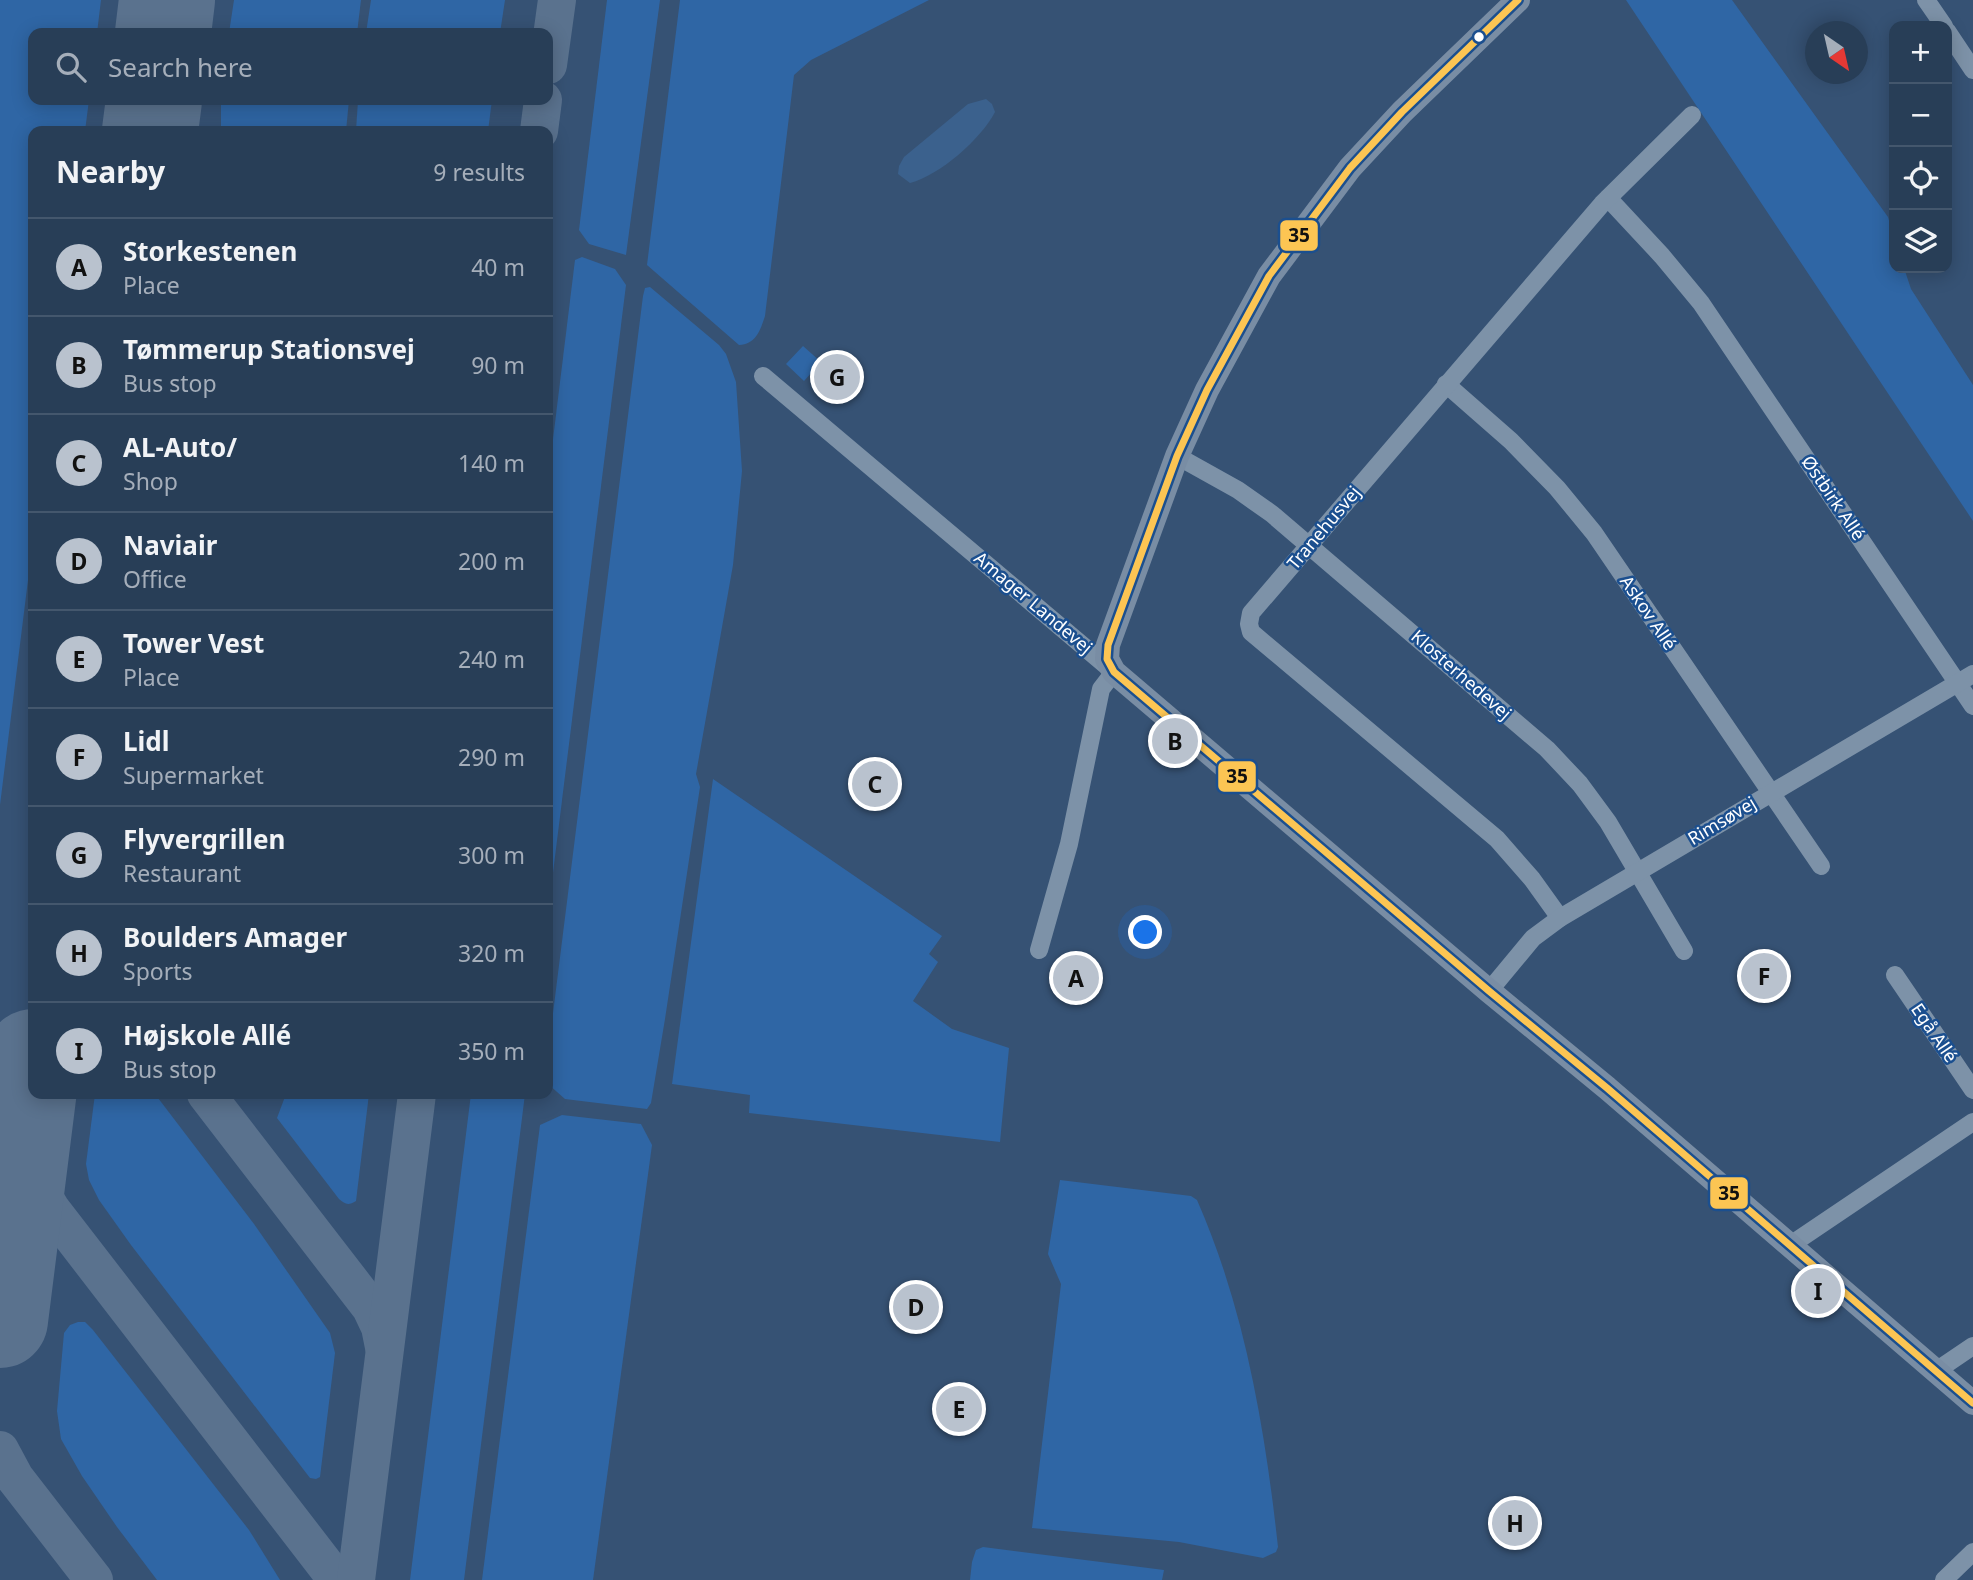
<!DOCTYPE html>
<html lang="en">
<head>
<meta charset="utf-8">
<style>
	:root { --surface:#283e57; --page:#344961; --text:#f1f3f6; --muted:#a5aeba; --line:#44576d; --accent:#b9c2ce }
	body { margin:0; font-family:"Noto Sans",sans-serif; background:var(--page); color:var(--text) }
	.controls { position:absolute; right:21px; top:21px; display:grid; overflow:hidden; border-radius:14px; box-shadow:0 4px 18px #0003 }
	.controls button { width:63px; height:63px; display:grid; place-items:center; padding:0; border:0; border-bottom:2px solid var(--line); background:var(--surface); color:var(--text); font:35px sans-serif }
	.compass { position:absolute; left:1805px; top:21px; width:63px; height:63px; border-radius:50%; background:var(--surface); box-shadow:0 4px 18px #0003; rotate:146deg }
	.you { position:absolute; left:1146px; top:933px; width:24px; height:24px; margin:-18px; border:5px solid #fff; border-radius:50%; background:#1a73e8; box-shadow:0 0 0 10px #1a73e833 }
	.badge { display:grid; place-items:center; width:46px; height:46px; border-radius:50%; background:var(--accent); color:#111; font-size:23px; font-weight:700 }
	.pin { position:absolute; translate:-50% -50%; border:4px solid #fff; box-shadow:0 2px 7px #0006 }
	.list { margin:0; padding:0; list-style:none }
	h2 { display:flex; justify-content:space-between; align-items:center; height:91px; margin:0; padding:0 28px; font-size:30px }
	h2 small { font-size:23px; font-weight:400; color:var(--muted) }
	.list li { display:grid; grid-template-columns:46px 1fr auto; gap:21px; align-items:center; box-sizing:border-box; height:98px; padding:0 28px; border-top:2px solid var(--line) }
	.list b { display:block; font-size:26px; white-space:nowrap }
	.list p { margin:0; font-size:23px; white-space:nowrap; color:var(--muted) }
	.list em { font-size:23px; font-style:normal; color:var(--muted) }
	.icon { flex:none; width:38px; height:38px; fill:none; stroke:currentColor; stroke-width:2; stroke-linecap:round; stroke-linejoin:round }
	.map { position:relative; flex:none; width:1973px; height:1580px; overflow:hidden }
	.search { position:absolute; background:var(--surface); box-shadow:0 4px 18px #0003; left:28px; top:28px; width:525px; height:77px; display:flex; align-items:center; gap:18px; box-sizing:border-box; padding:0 24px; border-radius:14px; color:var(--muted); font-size:26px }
	.panel { position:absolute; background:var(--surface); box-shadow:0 4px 18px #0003; left:28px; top:126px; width:525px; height:973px; border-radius:14px }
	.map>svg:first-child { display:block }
</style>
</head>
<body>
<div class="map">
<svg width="1973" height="1580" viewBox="0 0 1973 1580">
	<rect width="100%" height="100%" fill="#365274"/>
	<!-- green -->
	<g fill="#2f66a5">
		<path d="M 0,0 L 101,0 L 97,33 L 33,33 L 33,100 L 89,100 L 85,131 L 33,131 L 33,540 L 0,805 Z"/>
		<path d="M 234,0 L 361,0 L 357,33 L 229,33 Z"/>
		<path d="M 371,0 L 505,0 L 500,33 L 366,33 Z"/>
		<path d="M 607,0 L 660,0 L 626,255 L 589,244 L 579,230 Z"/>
		<path d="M 680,0 L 929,0 L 811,60 L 794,75 L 765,316 C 760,331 756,344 739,345 L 647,265 Z"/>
		<path d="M 1626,0 L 1732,0 L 1888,217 L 1894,238 L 1894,268 L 1904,268 L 1911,289 L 1973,385 L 1973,521 Z"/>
		<path d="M 221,100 L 349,100 L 346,131 L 221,131 Z"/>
		<path d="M 358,100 L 492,100 L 488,131 L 356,131 Z"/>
		<path d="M 582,257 L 615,269 L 626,285 L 548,913 L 548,480 L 575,260 Z"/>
		<path d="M 650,287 L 719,345 L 726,354 L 736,382 L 742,471 L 733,565 L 696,774 L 700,787 L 665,1019 L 651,1103 L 647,1109 L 565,1099 L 548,1084 L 548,1053 L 643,296 L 645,288 Z"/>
		<path d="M 803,346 L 821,362 L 804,381 L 786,364 Z"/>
		<path d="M 713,779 L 942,936 L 929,954 L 938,962 L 913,1001 L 952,1029 L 1009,1048 L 1000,1142 L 749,1113 L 750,1095 L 672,1084 Z"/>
		<path d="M 95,1094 L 155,1094 L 254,1224 L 330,1333 L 335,1353 L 320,1477 L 316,1479 L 310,1478 L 131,1245 L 99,1200 L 89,1180 L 86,1164 Z"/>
		<path d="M 286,1094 L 369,1094 L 356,1201 C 348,1206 345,1204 339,1199 L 277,1118 Z"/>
		<path d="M 471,1094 L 525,1094 L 464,1580 L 410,1580 Z"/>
		<path d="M 562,1115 L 641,1124 L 652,1145 L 593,1580 L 482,1580 L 540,1125 Z"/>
		<path d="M 1060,1180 L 1191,1196 L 1197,1200 C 1245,1309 1265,1429 1278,1547 L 1276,1552 L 1263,1558 L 1179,1542 L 1032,1528 L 1061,1284 L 1048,1254 Z"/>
		<path d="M 78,1322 L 85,1322 L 93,1330 L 249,1530 L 280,1580 L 157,1580 L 117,1527 L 82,1476 L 61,1439 L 57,1411 L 64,1333 L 70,1325 Z"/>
		<path d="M 983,1547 L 1164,1570 L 1162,1580 L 970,1580 L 972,1562 L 976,1550 Z"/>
	</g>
	<!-- water -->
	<path fill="#3b618d" d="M 986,99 L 992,104 L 995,112 C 981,139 940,175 910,183 L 898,174 L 899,166 L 904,157 L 968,104 Z"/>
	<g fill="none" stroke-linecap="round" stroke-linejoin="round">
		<!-- taxiway -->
		<g stroke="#5a728e" stroke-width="38">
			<path d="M 548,65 L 557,0"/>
			<path d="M 152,118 L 154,131"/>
			<path d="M 539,131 L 543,100"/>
			<path d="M 206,1094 L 371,1308 L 380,1327 L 384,1347"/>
			<path d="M 28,1103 C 26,1147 26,1170 51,1209 L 337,1580"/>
			<path d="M 0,1450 L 15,1478 L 94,1580"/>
			<path d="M 356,1580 L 417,1094"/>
		</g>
		<!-- runway -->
		<g stroke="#5a728e" stroke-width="96">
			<path d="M 163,33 L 167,0"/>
			<path d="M 150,131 L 154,100"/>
			<path d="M 0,1320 L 33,1057"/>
		</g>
		<!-- street -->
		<g stroke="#7d92a8" stroke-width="18">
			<path d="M 1926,0 L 1944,26"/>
			<path d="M 1947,31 L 1973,70"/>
			<path d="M 1608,198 L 1662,256 L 1701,303 L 1973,706"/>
			<path d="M 763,376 L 1114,672 L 1101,689 L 1069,844 L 1039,950"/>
			<path d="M 1446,384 L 1511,441 L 1557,488 L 1594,533 L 1821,866"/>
			<path d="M 1177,456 L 1238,490 L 1272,514 L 1547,749 L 1580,784 L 1608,822 L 1684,951"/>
			<path d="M 1560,918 L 1532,879 L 1497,839 L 1251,632 L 1249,624 L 1251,613 L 1602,204 L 1692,115"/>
			<path d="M 1895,975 L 1973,1090"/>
			<path d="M 1489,991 L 1533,938 L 1560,918 L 1973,674"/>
			<path d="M 1789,1246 L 1973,1122"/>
			<path d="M 1936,1371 L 1973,1346"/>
			<path d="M 1944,1580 L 1973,1552"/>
		</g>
		<!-- secondary -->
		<path stroke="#798da4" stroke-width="24" d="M 1518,0 L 1402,112 L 1350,168 L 1269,276 L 1207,390 L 1177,456 L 1108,645 L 1107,659 L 1114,672 L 1489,991 L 1607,1088 L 1973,1403"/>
		<defs>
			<path id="bus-1" d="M 1518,0 L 1402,112 L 1350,168 L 1269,276 L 1207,390 L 1177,456 L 1108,645 L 1107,659 L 1114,672 L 1489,991 L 1607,1088 L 1973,1403"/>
		</defs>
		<!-- bus-1 casing -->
		<use href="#bus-1" stroke="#1b4f8f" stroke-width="12"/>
		<!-- bus-1 -->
		<use href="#bus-1" stroke="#fcc553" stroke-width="7"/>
	</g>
	<!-- markers -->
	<circle fill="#fff" stroke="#1b4f8f" stroke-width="2.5" cx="1479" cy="37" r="6"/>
	<g text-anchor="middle" stroke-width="5" stroke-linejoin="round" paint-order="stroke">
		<!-- street labels -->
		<g font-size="18" fill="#fff" stroke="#1b4f8f">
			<text transform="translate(1833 498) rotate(56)" y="6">Østbirk Allé</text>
			<text transform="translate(1324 528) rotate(-50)" y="6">Tranehusvej</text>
			<text transform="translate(1033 603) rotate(40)" y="6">Amager Landevej</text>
			<text transform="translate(1648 613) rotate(56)" y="6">Askov Allé</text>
			<text transform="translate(1461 675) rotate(41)" y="6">Klosterhedevej</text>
			<text transform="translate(1722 821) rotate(-31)" y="6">Rimsøvej</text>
			<text transform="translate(1934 1033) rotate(56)" y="6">Egå Allé</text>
		</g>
	</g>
	<g stroke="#1b4f8f" stroke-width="2.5">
		<rect x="1279" y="219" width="40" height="33" rx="7" fill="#fcc553"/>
		<rect x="1217" y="760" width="40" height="33" rx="7" fill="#fcc553"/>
		<rect x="1709" y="1176" width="40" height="34" rx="7" fill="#fcc553"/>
	</g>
	<g font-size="19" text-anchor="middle" font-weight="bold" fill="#111">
		<text x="1299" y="242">35</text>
		<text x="1237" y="783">35</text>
		<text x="1729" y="1200">35</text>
	</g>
</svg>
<div class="controls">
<button>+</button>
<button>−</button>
<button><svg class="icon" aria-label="locate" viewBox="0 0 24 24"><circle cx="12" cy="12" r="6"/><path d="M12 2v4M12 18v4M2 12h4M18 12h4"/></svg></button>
<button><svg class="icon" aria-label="layers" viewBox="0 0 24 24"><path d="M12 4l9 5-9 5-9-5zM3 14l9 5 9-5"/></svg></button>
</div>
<svg class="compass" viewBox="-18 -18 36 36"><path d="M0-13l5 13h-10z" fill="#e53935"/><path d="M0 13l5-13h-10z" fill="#a5aeba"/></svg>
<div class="you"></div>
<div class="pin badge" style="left:1076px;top:978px">A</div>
<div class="pin badge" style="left:1175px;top:741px">B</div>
<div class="pin badge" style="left:875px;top:784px">C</div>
<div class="pin badge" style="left:916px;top:1307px">D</div>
<div class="pin badge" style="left:959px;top:1409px">E</div>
<div class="pin badge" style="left:1764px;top:976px">F</div>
<div class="pin badge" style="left:837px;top:377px">G</div>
<div class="pin badge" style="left:1515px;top:1523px">H</div>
<div class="pin badge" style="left:1818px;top:1291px">I</div>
<div class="search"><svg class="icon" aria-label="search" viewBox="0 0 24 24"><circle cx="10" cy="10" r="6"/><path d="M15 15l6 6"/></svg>Search here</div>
<section class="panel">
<h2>Nearby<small>9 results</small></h2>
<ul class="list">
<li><span class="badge">A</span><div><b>Storkestenen</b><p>Place</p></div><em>40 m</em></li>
<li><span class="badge">B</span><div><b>Tømmerup Stationsvej</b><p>Bus stop</p></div><em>90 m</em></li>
<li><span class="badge">C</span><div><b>AL-Auto/</b><p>Shop</p></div><em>140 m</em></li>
<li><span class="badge">D</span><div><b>Naviair</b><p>Office</p></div><em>200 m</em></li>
<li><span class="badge">E</span><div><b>Tower Vest</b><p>Place</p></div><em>240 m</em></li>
<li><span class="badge">F</span><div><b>Lidl</b><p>Supermarket</p></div><em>290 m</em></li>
<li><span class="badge">G</span><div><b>Flyvergrillen</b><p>Restaurant</p></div><em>300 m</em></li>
<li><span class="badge">H</span><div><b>Boulders Amager</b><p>Sports</p></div><em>320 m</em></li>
<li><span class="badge">I</span><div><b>Højskole Allé</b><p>Bus stop</p></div><em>350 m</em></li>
</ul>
</section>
</div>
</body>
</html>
